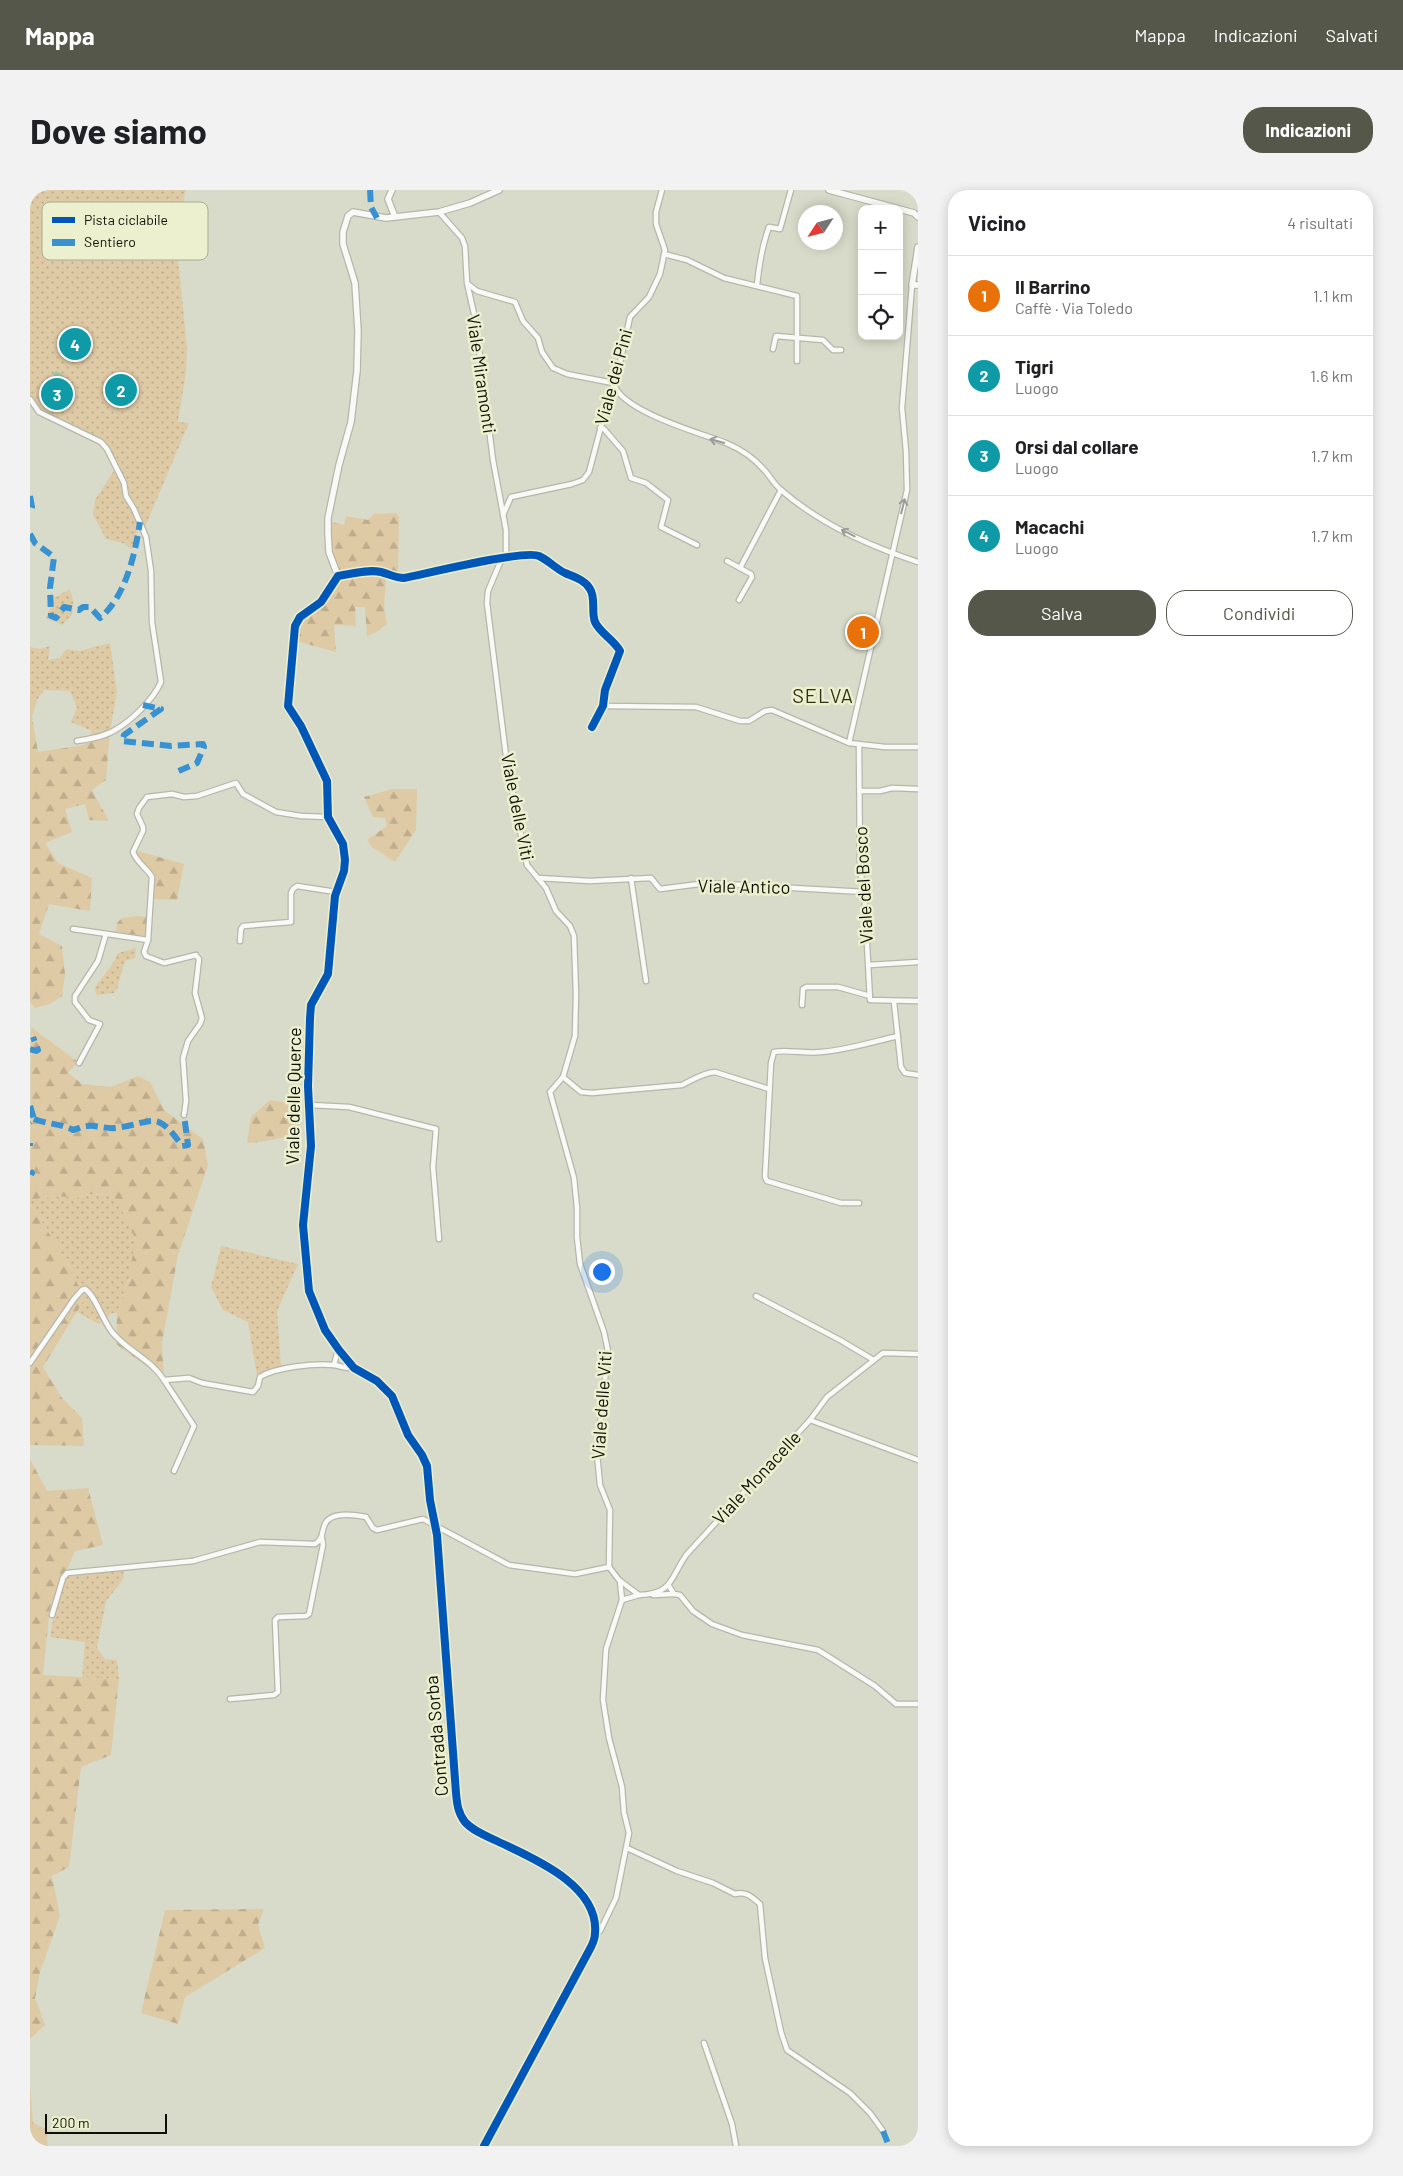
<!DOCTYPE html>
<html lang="it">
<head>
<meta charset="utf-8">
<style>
	:root { --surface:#fff; --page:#f2f2f2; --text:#202124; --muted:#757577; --line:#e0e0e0; --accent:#55574a }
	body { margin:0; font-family:Barlow,sans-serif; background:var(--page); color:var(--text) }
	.controls { position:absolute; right:15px; top:15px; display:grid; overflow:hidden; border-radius:10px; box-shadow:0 2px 12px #0003 }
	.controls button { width:45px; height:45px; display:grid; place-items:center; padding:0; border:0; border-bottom:1px solid var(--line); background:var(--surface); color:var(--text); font:25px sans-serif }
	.compass { position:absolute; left:768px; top:15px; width:45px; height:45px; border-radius:50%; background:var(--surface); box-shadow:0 2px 12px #0003; rotate:234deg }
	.scale { position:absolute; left:15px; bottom:12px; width:122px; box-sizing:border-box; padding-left:5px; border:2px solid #0e1005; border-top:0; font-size:14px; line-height:18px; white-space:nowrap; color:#0e1005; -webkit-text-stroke:4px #ecf0ce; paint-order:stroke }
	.you { position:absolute; left:571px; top:1081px; width:18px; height:18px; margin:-12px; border:4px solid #fff; border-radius:50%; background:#1a73e8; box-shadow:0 0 0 8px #1a73e833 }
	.badge { display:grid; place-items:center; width:32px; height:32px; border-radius:50%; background:var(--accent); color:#fff; font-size:16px; font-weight:700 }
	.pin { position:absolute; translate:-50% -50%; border:2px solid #fff; box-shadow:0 1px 5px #0006 }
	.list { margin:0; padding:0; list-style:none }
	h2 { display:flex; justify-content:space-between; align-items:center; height:65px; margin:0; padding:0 20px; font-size:21px }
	h2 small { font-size:16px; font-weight:400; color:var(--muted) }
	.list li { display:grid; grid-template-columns:32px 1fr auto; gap:15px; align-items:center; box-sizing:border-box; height:80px; padding:0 20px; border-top:1px solid var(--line) }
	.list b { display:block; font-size:19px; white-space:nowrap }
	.list p { margin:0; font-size:16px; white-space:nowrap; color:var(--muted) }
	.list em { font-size:16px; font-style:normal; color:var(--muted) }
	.actions { display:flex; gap:10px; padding:15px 20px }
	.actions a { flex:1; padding:11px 0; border:1px solid var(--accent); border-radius:20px; text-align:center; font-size:18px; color:var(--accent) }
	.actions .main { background:var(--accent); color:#fff }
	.icon { flex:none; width:28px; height:28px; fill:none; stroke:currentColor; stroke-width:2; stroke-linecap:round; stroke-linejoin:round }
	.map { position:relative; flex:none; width:888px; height:1956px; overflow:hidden; border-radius:20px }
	header { display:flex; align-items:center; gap:30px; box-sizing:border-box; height:70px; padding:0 25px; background:var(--accent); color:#fff }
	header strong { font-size:24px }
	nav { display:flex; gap:28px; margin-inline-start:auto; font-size:18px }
	.intro { display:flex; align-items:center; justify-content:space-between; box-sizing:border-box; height:120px; padding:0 30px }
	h1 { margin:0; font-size:35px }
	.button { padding:12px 22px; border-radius:20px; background:var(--accent); color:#fff; font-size:18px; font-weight:700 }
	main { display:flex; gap:30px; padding:0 30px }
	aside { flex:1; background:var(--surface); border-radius:20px; box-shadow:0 2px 12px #0003 }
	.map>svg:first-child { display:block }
</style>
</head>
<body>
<header>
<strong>Mappa</strong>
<nav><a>Mappa</a><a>Indicazioni</a><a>Salvati</a></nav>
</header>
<div class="intro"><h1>Dove siamo</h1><a class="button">Indicazioni</a></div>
<main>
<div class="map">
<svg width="888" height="1956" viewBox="0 0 888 1956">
	<defs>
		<pattern id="grass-dots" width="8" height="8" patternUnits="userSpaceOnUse" patternTransform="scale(1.25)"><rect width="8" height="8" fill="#dfcaa6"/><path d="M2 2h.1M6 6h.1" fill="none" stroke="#beac8d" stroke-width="1.8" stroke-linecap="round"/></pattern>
		<pattern id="forest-firs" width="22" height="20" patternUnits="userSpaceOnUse" patternTransform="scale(1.25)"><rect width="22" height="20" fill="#dfcaa6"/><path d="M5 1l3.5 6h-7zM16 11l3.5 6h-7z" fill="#beac8d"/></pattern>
		<pattern id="water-waves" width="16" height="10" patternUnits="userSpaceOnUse" patternTransform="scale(1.25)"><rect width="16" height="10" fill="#9ccca7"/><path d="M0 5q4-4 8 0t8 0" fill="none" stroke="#85ae8e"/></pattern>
	</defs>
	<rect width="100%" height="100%" fill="#d8dbc9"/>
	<!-- grass -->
	<g fill="url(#grass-dots)">
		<path d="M 0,0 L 156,0 C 148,23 159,44 148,68 L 157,158 L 156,182 L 148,232 L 159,233 L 115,337 L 107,317 L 98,304 L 97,292 L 80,259 L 71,249 L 11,221 L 0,205 Z"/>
		<path d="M 85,279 L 93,293 L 95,306 L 109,331 L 106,348 L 101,359 L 93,353 L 76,349 L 63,325 L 65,310 Z"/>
		<path d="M 40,399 L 43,410 L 42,425 L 32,435 L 16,428 L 24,408 Z"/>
		<path d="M 80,453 L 87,503 L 80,540 L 62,541 L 41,532 L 47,518 L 40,501 L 14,500 L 7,510 L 0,508 L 0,457 L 9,459 L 20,456 L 18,470 L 30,468 L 36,459 L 49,461 Z"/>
		<path d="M 106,758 L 105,768 L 95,771 L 87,799 L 84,803 L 66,805 L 65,797 L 82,775 L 88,763 Z"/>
		<path d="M 60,1004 L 82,1005 C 90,1018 100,1031 104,1047 C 109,1063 93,1107 87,1123 L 82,1123 L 69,1134 L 47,1122 L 54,1110 L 42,1080 L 0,1013 L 0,1010 L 27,1006 L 46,1008 Z"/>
		<path d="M 191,1056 L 268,1074 L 247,1121 L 251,1176 L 227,1186 L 218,1132 L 193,1120 L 181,1097 Z"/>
		<path d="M 93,1378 L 94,1388 L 76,1411 L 67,1458 L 75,1469 L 87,1470 L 89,1489 L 52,1488 L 55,1452 L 20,1447 L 23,1430 L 35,1387 L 39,1384 Z"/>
	</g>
	<!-- forest -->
	<g fill="url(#forest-firs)">
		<path d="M 366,323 L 369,327 L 368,383 L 363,383 L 359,379 L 311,381 C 300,368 302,348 301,332 L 314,335 L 316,326 L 338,330 L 344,324 Z"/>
		<path d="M 347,383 L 354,385 L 356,389 L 354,417 L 357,434 L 345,443 L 337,446 L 335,417 L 325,417 L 326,436 L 304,435 L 306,462 L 266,451 L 267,438 L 271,430 L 288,421 L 296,412 L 310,391 L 324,385 Z"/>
		<path d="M 0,508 L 7,510 L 2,527 L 8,562 L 54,555 L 62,541 L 80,540 L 76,590 L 62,600 L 79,631 L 59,630 L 55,614 L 35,619 L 42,642 L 15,653 L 28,673 L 62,688 L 60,721 L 19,714 L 9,744 L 32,756 L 35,784 L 32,806 L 20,814 L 5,818 L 0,812 Z"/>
		<path d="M 362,599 L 387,599 L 386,640 L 365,672 L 342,657 L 337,650 L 357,636 L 355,628 L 343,627 L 334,607 Z"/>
		<path d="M 108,661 L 154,674 L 147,710 L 123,709 L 122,682 L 111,672 L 107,664 Z"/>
		<path d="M 105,726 L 117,727 L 116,746 L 86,742 L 87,733 L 92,728 Z"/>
		<path d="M 1,837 L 48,872 L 38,883 L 52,894 L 81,897 L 108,886 L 120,892 L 134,920 L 173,949 L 178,975 L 148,1065 L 132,1153 L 134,1189 L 86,1154 L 87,1123 L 99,1089 L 105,1049 L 97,1029 L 82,1005 L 60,1004 L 46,1008 L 27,1006 L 0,1010 Z"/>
		<path d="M 240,910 L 253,912 L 264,916 L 271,945 C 250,946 238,953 217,953 L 221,927 Z"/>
		<path d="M 0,1013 L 42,1080 L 54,1110 L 13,1177 L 32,1208 L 52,1228 L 54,1256 L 0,1255 Z"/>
		<path d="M 0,1269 L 17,1301 L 58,1298 L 73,1355 L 45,1361 L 20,1418 L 13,1485 L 89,1489 L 81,1565 L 51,1577 L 39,1677 L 22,1686 L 30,1726 L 10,1782 L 5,1808 L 15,1835 L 0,1849 Z"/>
		<path d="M 234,1719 L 228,1735 L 235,1758 L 155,1807 L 148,1834 L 111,1823 L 135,1720 Z"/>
		<path d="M 0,1895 L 3,1933 L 16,1939 L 18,1956 L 0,1956 Z"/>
	</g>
	<!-- water -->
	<path fill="url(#water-waves)" d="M 26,181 C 36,186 44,194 43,205 L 40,207 L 22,198 L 22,194 L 26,189 L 23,184 Z"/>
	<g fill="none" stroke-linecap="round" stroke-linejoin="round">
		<defs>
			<g id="minor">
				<path d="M 409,22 L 432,48 L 435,56 L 437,93 L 445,128 L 463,270 L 476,340 L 476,368"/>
				<path d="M 634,64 L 657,70 L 694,88 L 767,106 L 767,171"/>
				<path d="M 438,94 L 447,101 L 485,112 L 493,131 L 508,148 L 512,162 L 523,178 L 537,184 L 583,193"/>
				<path d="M 727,95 C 729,75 732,56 739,37 L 750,39 L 761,0"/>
				<path d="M 743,159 L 746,146 L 793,150 L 803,160 L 811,160"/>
				<path d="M 584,195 C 594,222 670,243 696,253 C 711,259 726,270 736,282 C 741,288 745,295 751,300 C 790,334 839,356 888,372"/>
				<path d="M 0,209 L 9,222 L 71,252 L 77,259 L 94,293 L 96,306 L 104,319 L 116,347 L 121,381 L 122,432 L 131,492 C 123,510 101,531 85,540 C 74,547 59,549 47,551"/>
				<path d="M 570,238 L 574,239 L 593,261 L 601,288 L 616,293 L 638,310 L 631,337 L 667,355"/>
				<path d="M 473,325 L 481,307 L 542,294 L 553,290 L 559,282 L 572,233 L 590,173 L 600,127 L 619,107 L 630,84 L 635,60 L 626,34 L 626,22 L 632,0"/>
				<path d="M 472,368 L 458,401 L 457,413 L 477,574 L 497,675 L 516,698 L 526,721 L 540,736 L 544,746 L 546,804 L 545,846 L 533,887 L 520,902 L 544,988 L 547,1018 L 547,1047 L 550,1074 L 574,1142 L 578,1161 L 567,1264 L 570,1295 L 580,1320 L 579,1377"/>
				<path d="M 697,371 L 721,384 L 722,387 L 709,410"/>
				<path d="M 710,378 L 751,300"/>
				<path d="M 308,386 C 321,384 338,379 351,382 C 359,384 365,388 374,388 L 497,365 L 508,365 L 531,381 L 553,391 L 560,397 L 563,404 L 565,431 L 569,438 L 585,453 L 590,461 L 575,500 L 573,516 L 562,537"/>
				<path d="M 573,516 L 666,517 L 710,531 L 719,531 L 735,521 L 742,520 L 819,553 L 855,557 L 888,557"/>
				<path d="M 819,553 L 877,300 L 876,261 L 872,218 L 882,95"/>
				<path d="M 829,555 L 830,681 L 834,698 L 840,810 L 888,811"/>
				<path d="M 830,601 L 850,601 L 862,598 L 888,599"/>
				<path d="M 508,688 L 560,691 L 621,688 L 630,699 L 677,693 L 835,702"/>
				<path d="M 601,688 L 616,791"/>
				<path d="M 43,739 L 118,750"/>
				<path d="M 210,751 L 211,739 L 213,736 L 261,732 L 261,703 L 263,699 L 267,696 L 306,702"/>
				<path d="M 839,775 L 888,772"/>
				<path d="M 864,812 L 871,877 L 875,883 L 888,885"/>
				<path d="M 772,815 L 773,799 L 776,797 L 808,797 L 840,806"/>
				<path d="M 49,873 L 70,834 L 59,830 L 45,812 L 45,806 L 68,771 L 76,744"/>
				<path d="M 533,887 L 551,902 L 562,903 L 652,895 C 663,890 672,883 685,882 L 739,899"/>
				<path d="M 280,915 L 319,917 L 406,939 L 403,977 L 409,1049"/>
				<path d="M 154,925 L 156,911 L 153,868 L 158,851 L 170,834 L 172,828 L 165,803 L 169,769 L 166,765 L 134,773 L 116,766 L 114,762 L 118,750 L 122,687 C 117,678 107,673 103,662 L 113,641 L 113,637 L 107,624 L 109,618 L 117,607 L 142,604 L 154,607 L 167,606 L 206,593 L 213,604 L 246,622 L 271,626 L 298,627"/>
				<path d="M 829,1013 L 811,1013 L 737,991 L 735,987 L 741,873 L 744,862 C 755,859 777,864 791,862 C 817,860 842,852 868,846"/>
				<path d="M 726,1106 L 810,1150 L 842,1169"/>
				<path d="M 0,1173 L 44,1109 L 52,1100 L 55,1099 C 65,1105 73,1131 82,1142 C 97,1161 121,1169 134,1190 L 159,1188 L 172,1193 L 223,1202 L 228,1196 L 230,1187 C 246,1177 285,1173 304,1175 C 311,1176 316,1179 324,1178"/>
				<path d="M 304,1175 L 308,1159"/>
				<path d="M 134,1190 L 164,1236 L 144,1281"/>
				<path d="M 780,1230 L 888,1270"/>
				<path d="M 579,1377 L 589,1390 L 609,1405 C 644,1404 640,1387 657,1364 L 780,1230 L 797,1207 L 853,1163 L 888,1164"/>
				<path d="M 639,1396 L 644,1404 L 650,1405 L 663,1421 L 682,1434 L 712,1445 L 788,1460 L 845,1496 L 866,1514 L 888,1514"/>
				<path d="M 623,1405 L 644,1404"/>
				<path d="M 592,1410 L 609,1405"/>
				<path d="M 22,1425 L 33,1388 L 37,1383 L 163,1371 L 230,1352 L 285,1354 C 294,1348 291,1342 295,1334 C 301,1321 326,1325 336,1327 L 343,1338 L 347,1340 L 393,1329 L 479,1375 L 545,1384 L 579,1377"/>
				<path d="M 200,1509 L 244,1505 L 248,1502 L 245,1430 L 248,1427 L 276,1426 L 279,1424 L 293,1355 L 292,1348"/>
				<path d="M 597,1658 L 647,1681 L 683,1693 L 705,1704 C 716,1701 722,1707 730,1714 L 735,1768 L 751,1842 L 757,1860 L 820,1903 L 840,1923 L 853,1941"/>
				<path d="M 565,1742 L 570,1741 L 586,1708 L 599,1643 L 594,1623 L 592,1597 L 579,1548 L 573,1510 L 576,1459 L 592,1410 L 590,1391"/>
				<path d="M 674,1853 L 702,1934 L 706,1956"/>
			</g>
			<g id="tertiary">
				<path d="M 362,0 L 358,9 L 365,27"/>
				<path d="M 799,0 L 884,23 L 888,27"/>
				<path d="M 888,57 L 882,95 L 888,95"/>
				<path d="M 454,1956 L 561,1757 C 563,1753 565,1747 565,1743 C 569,1696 505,1669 471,1653 C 459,1647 444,1642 435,1632 C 428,1623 427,1614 426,1603 L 407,1345 L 400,1310 L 397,1276 L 392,1265 L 378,1245 L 362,1206 L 347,1191 L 324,1178 L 309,1160 L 295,1140 L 279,1101 L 273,1035 L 281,956 L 278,896 L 280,828 L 281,815 L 298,784 L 305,706 L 314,681 L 315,670 L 313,654 L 298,627 L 297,591 L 271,536 L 258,516 L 265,436 L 270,427 L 291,412 L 308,386 L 299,362 L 298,343 L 298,328 L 309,275 L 321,232 L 327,181 L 328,141 L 325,93 L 313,54 L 313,42 L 318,26 L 323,22 L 356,28 L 409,22 L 440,13 L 469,0"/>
			</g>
		</defs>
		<!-- minor casing -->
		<use href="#minor" stroke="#b5b7aa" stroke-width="7"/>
		<!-- tertiary casing -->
		<use href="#tertiary" stroke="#b5b7aa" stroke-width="8"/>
		<!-- minor -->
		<use href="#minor" stroke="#f9faf7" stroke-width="4.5"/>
		<!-- tertiary -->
		<use href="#tertiary" stroke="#f9faf7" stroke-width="5.5"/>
		<!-- quiet -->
		<g stroke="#3892d1" stroke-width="6" stroke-dasharray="12 6" stroke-linecap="butt">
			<path d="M 340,0 L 341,17 L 347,28"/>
			<path d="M 0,306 L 2,317 L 0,323"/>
			<path d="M 0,344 L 5,353 L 24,367 L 20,398 L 21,426 L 26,428 L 34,417 L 49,420 L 53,417 L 60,417 L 70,428 C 96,406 105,364 110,332"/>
			<path d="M 113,515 L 131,519 L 94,545 L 92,551 L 141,556 L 173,554 L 174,557 L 167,573 L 144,583"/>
			<path d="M 0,859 L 6,861 L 8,860 L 3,847"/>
			<path d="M 0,916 L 4,929 L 0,932"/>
			<path d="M 4,929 C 17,934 32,934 43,940 C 48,939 53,936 58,936 C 67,935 76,939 85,938 C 123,934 125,917 152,956 L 158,955 L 154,925"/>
			<path d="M 0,953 L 0,956"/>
			<path d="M 0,981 L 2,983 L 1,985"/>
			<path d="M 853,1941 L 859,1956"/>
		</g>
		<defs>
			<path id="cycleway" d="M 454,1956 L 561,1757 C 563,1753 565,1747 565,1743 C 569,1696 505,1669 471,1653 C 459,1647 444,1642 435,1632 C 428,1623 427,1614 426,1603 L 407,1345 L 400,1310 L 397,1276 L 392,1265 L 378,1245 L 362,1206 L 347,1191 L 324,1178 L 309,1160 L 295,1140 L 279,1101 L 273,1035 L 281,956 L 278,896 L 280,828 L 281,815 L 298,784 L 305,706 L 314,681 L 315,670 L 313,654 L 298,627 L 297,591 L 271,536 L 258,516 L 265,436 L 270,427 L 291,412 L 308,386 C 321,384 338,379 351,382 C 359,384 365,388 374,388 C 395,384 496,359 509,366 C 518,370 525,378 535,383 C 544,387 555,390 560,399 C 566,408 561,422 565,432 C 570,443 584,450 590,461 L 575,500 L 573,516 L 562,537"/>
		</defs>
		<!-- cycleway casing -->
		<use href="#cycleway" stroke="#ecf0ce" stroke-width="11"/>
		<!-- cycleway -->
		<use href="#cycleway" stroke="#0057b8" stroke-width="8"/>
	</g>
	<!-- one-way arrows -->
	<defs><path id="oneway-shaft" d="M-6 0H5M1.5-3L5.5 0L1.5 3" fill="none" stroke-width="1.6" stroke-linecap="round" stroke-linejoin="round" transform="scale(1.25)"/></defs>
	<g stroke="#9b9c96">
		<use href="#oneway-shaft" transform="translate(687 251) rotate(-164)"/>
		<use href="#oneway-shaft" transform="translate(873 316) rotate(-76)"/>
		<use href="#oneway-shaft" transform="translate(818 343) rotate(-153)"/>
	</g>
	<g text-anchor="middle" stroke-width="5" stroke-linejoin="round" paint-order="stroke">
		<!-- street labels -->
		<g font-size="18" fill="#0e1005" stroke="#ecf0ce">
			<text transform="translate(451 184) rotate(82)" y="6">Viale Miramonti</text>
			<text transform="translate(584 187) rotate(-75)" y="6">Viale dei Pini</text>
			<text transform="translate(487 617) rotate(79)" y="6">Viale delle Viti</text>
			<text transform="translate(834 695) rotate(-93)" y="6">Viale del Bosco</text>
			<text transform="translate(714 697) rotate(1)" y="6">Viale Antico</text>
			<text transform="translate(264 906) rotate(-89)" y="6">Viale delle Querce</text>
			<text transform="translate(572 1215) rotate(-86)" y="6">Viale delle Viti</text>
			<text transform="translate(727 1288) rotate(-47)" y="6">Viale Monacelle</text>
			<text transform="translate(407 1546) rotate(-95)" y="6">Contrada Sorba</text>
		</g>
		<!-- quarter labels -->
		<g font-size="20" letter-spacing="1" fill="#303217" stroke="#ecf0ce">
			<text x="793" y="513">SELVA</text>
		</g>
	</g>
	<!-- legend -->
	<rect x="12" y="12" width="166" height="58" rx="8" fill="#ecf0ce" stroke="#a9ad92" stroke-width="1"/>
	<rect x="22" y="27" width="23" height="6" fill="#0057b8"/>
	<rect x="22" y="49" width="23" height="7" fill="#3892d1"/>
	<g font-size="14" fill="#0e1005">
		<text x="54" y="35">Pista ciclabile</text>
		<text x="54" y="57">Sentiero</text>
	</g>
</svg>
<div class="controls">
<button>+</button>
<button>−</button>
<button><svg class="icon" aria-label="locate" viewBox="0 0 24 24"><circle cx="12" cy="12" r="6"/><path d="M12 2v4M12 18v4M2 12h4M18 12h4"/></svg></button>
</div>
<svg class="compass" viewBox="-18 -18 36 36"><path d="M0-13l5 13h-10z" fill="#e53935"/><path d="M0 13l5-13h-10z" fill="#757577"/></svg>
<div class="scale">200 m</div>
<div class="you"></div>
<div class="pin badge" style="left:833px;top:442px;background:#e8710a">1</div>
<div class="pin badge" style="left:91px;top:200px;background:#0f9aa8">2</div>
<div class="pin badge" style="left:27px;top:204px;background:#0f9aa8">3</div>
<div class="pin badge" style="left:45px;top:154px;background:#0f9aa8">4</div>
</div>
<aside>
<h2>Vicino<small>4 risultati</small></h2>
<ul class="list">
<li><span class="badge" style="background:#e8710a">1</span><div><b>Il Barrino</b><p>Caffè · Via Toledo</p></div><em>1.1 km</em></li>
<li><span class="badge" style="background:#0f9aa8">2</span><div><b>Tigri</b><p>Luogo</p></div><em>1.6 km</em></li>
<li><span class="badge" style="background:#0f9aa8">3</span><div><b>Orsi dal collare</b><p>Luogo</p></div><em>1.7 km</em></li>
<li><span class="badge" style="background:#0f9aa8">4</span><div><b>Macachi</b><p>Luogo</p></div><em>1.7 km</em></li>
</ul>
<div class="actions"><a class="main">Salva</a><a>Condividi</a></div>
</aside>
</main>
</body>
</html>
